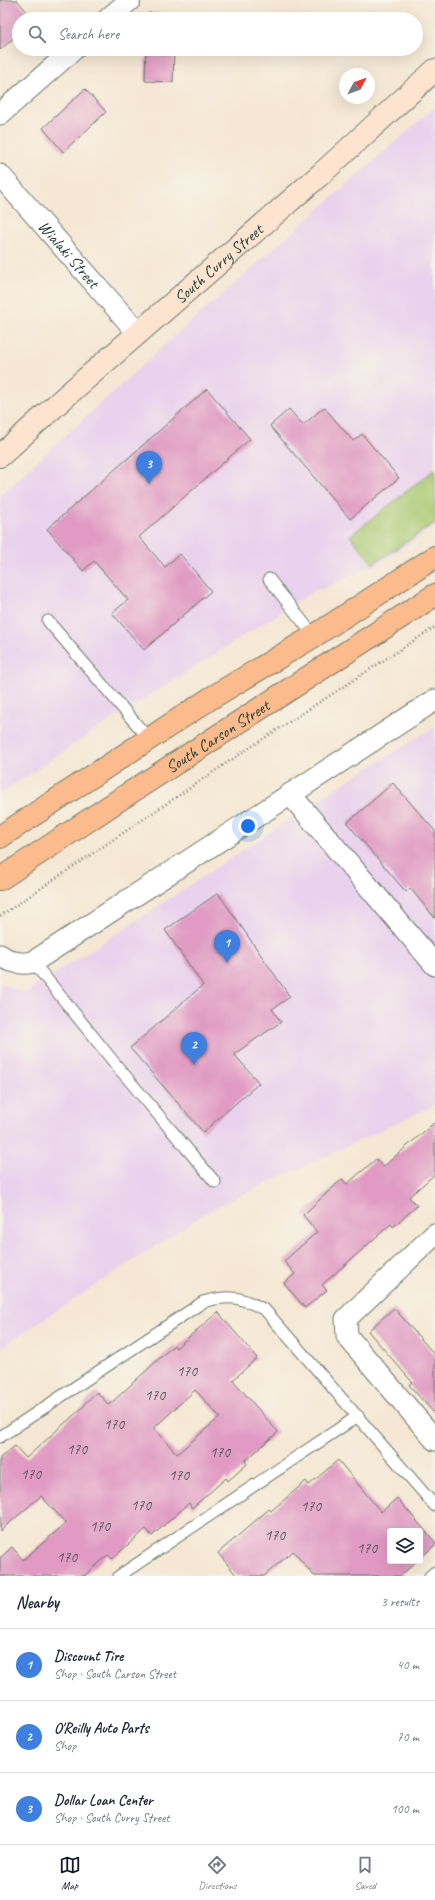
<!DOCTYPE html>
<html lang="en">
<head>
<meta charset="utf-8">
<style>
	:root { --surface:#fff; --page:#f2f2f3; --text:#1f2937; --muted:#747a83; --line:#e0e1e3; --accent:#111827 }
	body { margin:0; font-family:Caveat,sans-serif; background:var(--page); color:var(--text) }
	.controls { position:absolute; right:12px; bottom:12px; display:grid; overflow:hidden; border-radius:4px; box-shadow:0 4px 16px #0002 }
	.controls button { width:36px; height:36px; display:grid; place-items:center; padding:0; border:0; border-bottom:1px solid var(--line); background:var(--surface); color:var(--text); font:20px sans-serif }
	.compass { position:absolute; left:339px; top:68px; width:36px; height:36px; border-radius:50%; background:var(--surface); box-shadow:0 4px 16px #0002; rotate:49deg }
	.you { position:absolute; left:248px; top:826px; width:14px; height:14px; margin:-10px; border:3px solid #fff; border-radius:50%; background:#1a73e8; box-shadow:0 0 0 6px #1a73e833 }
	.badge { display:grid; place-items:center; width:26px; height:26px; border-radius:50%; background:var(--accent); color:#fff; font-size:13px; font-weight:700 }
	.pin { position:absolute; translate:-50% -33px; filter:drop-shadow(0 1px 2px #0008) }
	.pin::after { content:''; position:absolute; top:21px; width:14px; height:12px; background:inherit; clip-path:polygon(0 0,100% 0,50% 100%) }
	.list { margin:0; padding:0; list-style:none }
	h2 { display:flex; justify-content:space-between; align-items:center; height:52px; margin:0; padding:0 16px; font-size:17px }
	h2 small { font-size:13px; font-weight:400; color:var(--muted) }
	.list li { display:grid; grid-template-columns:26px 1fr auto; gap:12px; align-items:center; box-sizing:border-box; height:72px; padding:0 16px; border-top:1px solid var(--line) }
	.list b { display:block; font-size:15px; white-space:nowrap }
	.list p { margin:0; font-size:13px; white-space:nowrap; color:var(--muted) }
	.list em { font-size:13px; font-style:normal; color:var(--muted) }
	.icon { flex:none; width:22px; height:22px; fill:none; stroke:currentColor; stroke-width:2; stroke-linecap:round; stroke-linejoin:round }
	.map { position:relative; flex:none; width:435px; height:1576px; overflow:hidden }
	.search { position:absolute; background:var(--surface); box-shadow:0 4px 16px #0002; left:12px; right:12px; top:12px; height:44px; display:flex; align-items:center; gap:10px; box-sizing:border-box; padding:0 14px; border-radius:22px; color:var(--muted); font-size:15px }
	.sheet { height:268px; background:var(--surface) }
	nav { display:flex; justify-content:space-around; align-items:center; box-sizing:border-box; height:56px; border-top:1px solid var(--line); background:var(--surface); font-size:11px; color:var(--muted) }
	nav a { display:grid; justify-items:center; gap:2px }
	nav .on { color:var(--accent) }
	.map>svg:first-child { display:block }
</style>
</head>
<body>
<div class="map">
<svg width="435" height="1576" viewBox="0 0 435 1576">
	<rect width="100%" height="100%" fill="#f7f3e8"/>
	<filter id="ink" filterUnits="userSpaceOnUse"><feTurbulence type="fractalNoise" baseFrequency=".025" numOctaves="2"/><feDisplacementMap in="SourceGraphic" scale="8" xChannelSelector="R" yChannelSelector="G"/><feConvolveMatrix kernelMatrix="1 2 1 2 8 2 1 2 1" color-interpolation-filters="sRGB"/></filter>
	<filter id="wash" filterUnits="userSpaceOnUse"><feTurbulence type="fractalNoise" baseFrequency=".012" numOctaves="4" result="noise"/><feDisplacementMap in="SourceGraphic" scale="16" xChannelSelector="R" yChannelSelector="G"/><feGaussianBlur stdDeviation="0.9" result="paint"/><feColorMatrix in="noise" values="0 0 0 0 0 0 0 0 0 0 0 0 0 0 0 0 0 1.4 0 .05"/><feComposite in="paint" operator="in"/></filter>
	<g filter="url(#wash)">
		<rect width="100%" height="100%" fill="#f5e7d3"/>
		<!-- built -->
		<g fill="#e9d2ed">
			<path d="M 435,107 L 435,526 L 374,567 L 371,565 L 325,588 L 317,589 L 88,735 L 0,794 L 0,495 L 177,334 Z"/>
			<path d="M 435,727 L 435,1105 L 212,1209 L 0,1348 L 0,983 L 25,993 L 157,907 L 353,777 Z"/>
		</g>
		<!-- green -->
		<path fill="#a9c971" stroke="#648352" d="M 435,469 L 435,523 L 373,564 L 350,536 Z"/>
		<g id="blocks">
			<!-- building -->
			<g fill="#e09ac3" fill-rule="evenodd">
				<path d="M 0,0 L 17,0 L 33,19 L 19,19 L 19,33 L 0,50 Z"/>
				<path d="M 148,13 L 175,14 L 175,19 L 148,19 Z"/>
				<path d="M 146,49 L 174,49 L 173,82 L 145,81 Z"/>
				<path d="M 85,89 L 106,112 L 63,152 L 43,128 Z"/>
				<path d="M 207,389 L 250,439 L 139,537 L 165,567 L 180,554 L 211,591 L 144,650 L 112,613 L 128,600 L 94,561 L 83,571 L 47,529 Z"/>
				<path d="M 324,407 L 353,441 L 362,434 L 399,478 L 350,519 L 270,426 L 289,409 L 303,425 Z"/>
				<path d="M 393,783 L 435,831 L 435,918 L 410,888 L 406,892 L 347,823 Z"/>
				<path d="M 218,893 L 290,997 L 272,1009 L 281,1022 L 234,1054 L 259,1083 L 203,1132 L 130,1048 L 203,985 L 165,930 Z"/>
				<path d="M 435,1122 L 435,1174 L 409,1197 L 417,1206 L 393,1227 L 391,1224 L 322,1285 L 327,1290 L 305,1308 L 284,1283 L 295,1274 L 284,1261 L 317,1232 L 303,1215 L 342,1179 L 347,1184 L 376,1159 L 383,1167 Z"/>
				<path d="M 394,1308 L 435,1355 L 435,1414 L 409,1385 L 412,1382 L 368,1331 Z"/>
				<path d="M 218,1312 L 257,1358 L 233,1380 L 278,1432 L 245,1461 L 247,1464 L 228,1481 L 226,1478 L 192,1508 L 189,1503 L 152,1536 L 146,1529 L 112,1559 L 108,1555 L 84,1576 L 0,1576 L 0,1558 L 12,1547 L 23,1560 L 66,1523 L 41,1496 L 0,1531 L 0,1458 L 15,1446 L 26,1458 L 85,1405 L 84,1404 L 97,1392 L 109,1405 L 174,1345 L 176,1348 ZM 195,1390 L 220,1417 L 177,1454 L 154,1428 Z"/>
				<path d="M 338,1460 L 381,1512 L 397,1498 L 435,1542 L 435,1545 L 420,1558 L 420,1531 L 390,1531 L 390,1561 L 417,1561 L 400,1576 L 314,1576 L 293,1551 L 264,1576 L 237,1576 L 218,1553 L 269,1509 L 271,1511 L 306,1481 L 309,1485 Z"/>
			</g>
		</g>
	</g>
	<g filter="url(#ink)">
		<use href="#blocks" fill-opacity="0" stroke="#6a786c" stroke-width="1"/>
		<g fill="none" stroke-linecap="round" stroke-linejoin="round">
			<defs>
				<g id="lane">
					<path d="M 269,579 L 314,636"/>
					<path d="M 48,621 L 149,739"/>
					<path d="M 33,962 L 117,1066 L 215,1182"/>
					<path d="M 0,1437 L 203,1302 C 230,1294 241,1297 265,1310 L 435,1506"/>
					<path d="M 119,1576 L 358,1416"/>
					<path d="M 430,1576 L 435,1572"/>
				</g>
				<g id="street">
					<path d="M 108,19 L 130,0"/>
					<path d="M 0,114 L 74,49"/>
					<path id="s1" d="M 0,175 L 138,333"/>
					<path d="M 290,794 L 435,965"/>
					<path d="M 0,955 C 10,962 21,965 33,962 L 435,700"/>
					<path d="M 435,1234 L 346,1319 L 347,1336 L 435,1440"/>
				</g>
				<g id="secondary">
					<path id="s2" d="M 0,456 L 66,396 L 321,174 L 435,70"/>
				</g>
				<g id="primary">
					<path d="M 0,837 L 211,698 L 314,636 L 435,557"/>
					<path id="s3" d="M 0,879 L 122,798 L 435,595"/>
				</g>
			</defs>
			<!-- lane casing -->
			<use href="#lane" stroke="#6a786c" stroke-width="13"/>
			<!-- street casing -->
			<use href="#street" stroke="#6a786c" stroke-width="23"/>
			<!-- secondary casing -->
			<use href="#secondary" stroke="#6a786c" stroke-width="24"/>
			<!-- primary casing -->
			<use href="#primary" stroke="#6a786c" stroke-width="24"/>
			<!-- path -->
			<path stroke="#6a786c" stroke-width="2.5" stroke-dasharray="1 3" stroke-linecap="butt" d="M 0,916 L 240,754 L 435,627"/>
			<!-- lane -->
			<use href="#lane" stroke="#fff" stroke-width="11"/>
			<!-- street -->
			<use href="#street" stroke="#fff" stroke-width="21"/>
			<!-- secondary -->
			<use href="#secondary" stroke="#fde4d1" stroke-width="22"/>
			<!-- primary -->
			<use href="#primary" stroke="#fbbb8c" stroke-width="22"/>
		</g>
	</g>
	<g text-anchor="middle" stroke-width="3" stroke-linejoin="round" paint-order="stroke">
		<!-- number labels -->
		<g font-size="15" fill="#4f5458">
			<text x="187" y="1376">170</text>
			<text x="155" y="1400">170</text>
			<text x="114" y="1429">170</text>
			<text x="77" y="1454">170</text>
			<text x="220" y="1457">170</text>
			<text x="31" y="1479">170</text>
			<text x="179" y="1480">170</text>
			<text x="141" y="1510">170</text>
			<text x="311" y="1511">170</text>
			<text x="100" y="1531">170</text>
			<text x="275" y="1540">170</text>
			<text x="367" y="1553">170</text>
			<text x="67" y="1562">170</text>
		</g>
		<!-- street labels -->
		<g font-size="17" fill="#1f3d34" stroke="#f7f3e8">
			<text dy="6" stroke="none"><textPath href="#s1" startOffset="105">Wialaki Street</textPath></text>
			<text dy="6" stroke="none"><textPath href="#s2" startOffset="291">South Curry Street</textPath></text>
			<text dy="6" stroke="none"><textPath href="#s3" startOffset="260">South Carson Street</textPath></text>
		</g>
	</g>
</svg>
<div class="controls">
<button><svg class="icon" aria-label="layers" viewBox="0 0 24 24"><path d="M12 4l9 5-9 5-9-5zM3 14l9 5 9-5"/></svg></button>
</div>
<svg class="compass" viewBox="-18 -18 36 36"><path d="M0-13l5 13h-10z" fill="#e53935"/><path d="M0 13l5-13h-10z" fill="#747a83"/></svg>
<div class="you"></div>
<div class="pin badge" style="left:227px;top:963px;background:#3f7fe0">1</div>
<div class="pin badge" style="left:194px;top:1065px;background:#3f7fe0">2</div>
<div class="pin badge" style="left:149px;top:484px;background:#3f7fe0">3</div>
<div class="search"><svg class="icon" aria-label="search" viewBox="0 0 24 24"><circle cx="10" cy="10" r="6"/><path d="M15 15l6 6"/></svg>Search here</div>
</div>
<section class="sheet">
<h2>Nearby<small>3 results</small></h2>
<ul class="list">
<li><span class="badge" style="background:#3f7fe0">1</span><div><b>Discount Tire</b><p>Shop · South Carson Street</p></div><em>40 m</em></li>
<li><span class="badge" style="background:#3f7fe0">2</span><div><b>O'Reilly Auto Parts</b><p>Shop</p></div><em>70 m</em></li>
<li><span class="badge" style="background:#3f7fe0">3</span><div><b>Dollar Loan Center</b><p>Shop · South Curry Street</p></div><em>100 m</em></li>
</ul>
</section>
<nav>
<a class="on"><svg class="icon" aria-label="map" viewBox="0 0 24 24"><path d="M3 6l6-2 6 2 6-2v14l-6 2-6-2-6 2zM9 4v14M15 6v14"/></svg>Map</a>
<a><svg class="icon" aria-label="directions" viewBox="0 0 24 24"><path d="M12 3l9 9-9 9-9-9zM9 14v-3h6M13 9l2 2-2 2"/></svg>Directions</a>
<a><svg class="icon" aria-label="saved" viewBox="0 0 24 24"><path d="M7 4h10v16l-5-4-5 4z"/></svg>Saved</a>
</nav>
</body>
</html>
